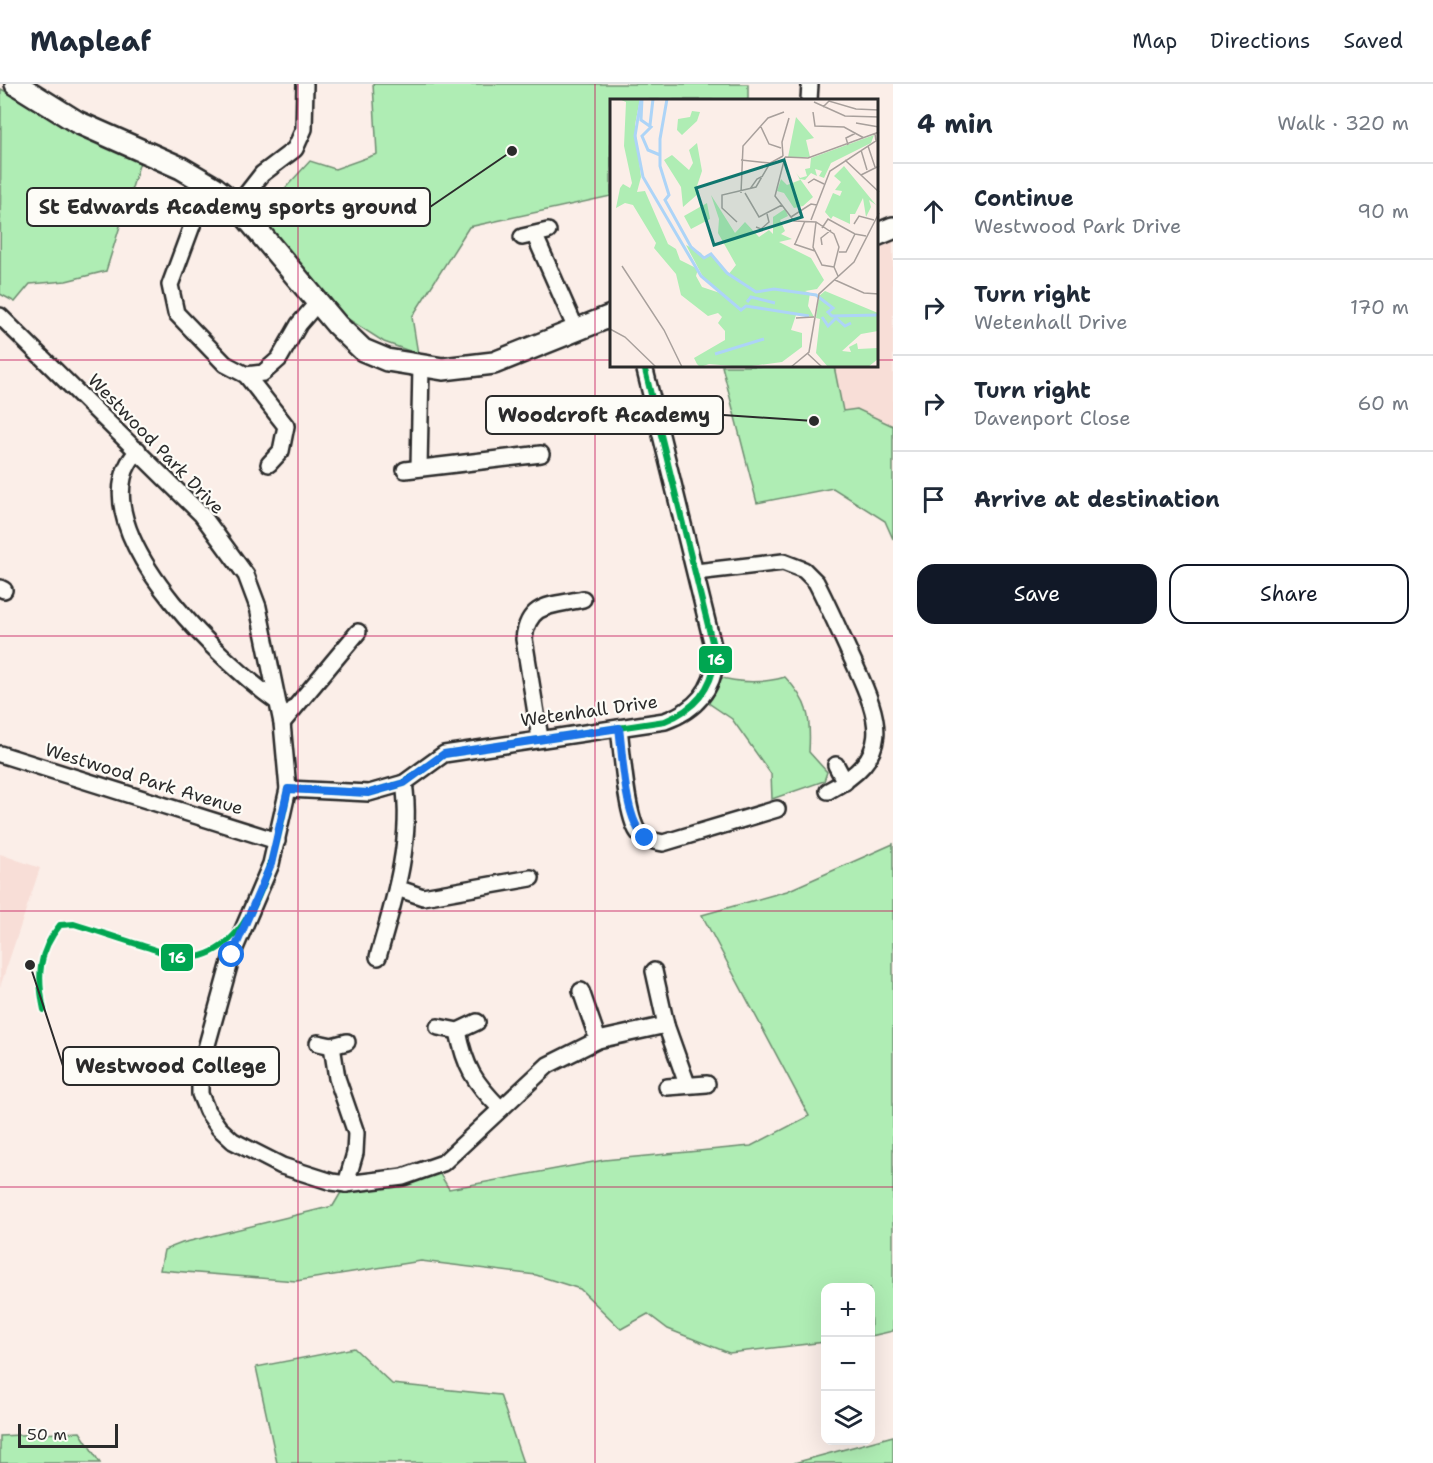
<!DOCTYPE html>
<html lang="en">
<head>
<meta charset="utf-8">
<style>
	:root { --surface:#fff; --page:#f6f6f7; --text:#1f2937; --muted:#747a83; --line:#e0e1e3; --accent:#111827 }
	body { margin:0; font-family:"Shantell Sans",sans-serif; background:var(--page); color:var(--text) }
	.controls { position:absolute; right:18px; bottom:18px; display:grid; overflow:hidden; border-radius:12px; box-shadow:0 6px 24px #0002 }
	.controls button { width:54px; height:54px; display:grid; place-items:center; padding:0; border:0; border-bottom:2px solid var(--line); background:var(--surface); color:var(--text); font:30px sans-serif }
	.scale { position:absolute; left:18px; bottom:15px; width:100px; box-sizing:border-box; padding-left:6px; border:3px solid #2b2b2b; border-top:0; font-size:16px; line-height:21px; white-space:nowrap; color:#2b2b2b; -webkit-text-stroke:4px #fdfcf7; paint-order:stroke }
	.stop { position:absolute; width:18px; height:18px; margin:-14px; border:4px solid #1a73e8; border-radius:50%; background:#fff }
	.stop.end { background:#1a73e8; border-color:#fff; box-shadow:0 2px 6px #0008 }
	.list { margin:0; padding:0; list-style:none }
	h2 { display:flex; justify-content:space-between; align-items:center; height:78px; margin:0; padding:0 24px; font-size:26px }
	h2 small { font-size:20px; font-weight:400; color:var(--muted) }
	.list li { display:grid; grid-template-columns:39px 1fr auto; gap:18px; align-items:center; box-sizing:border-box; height:96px; padding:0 24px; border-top:2px solid var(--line) }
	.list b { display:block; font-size:22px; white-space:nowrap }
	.list p { margin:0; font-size:20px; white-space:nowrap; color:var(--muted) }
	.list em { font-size:20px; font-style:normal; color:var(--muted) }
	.actions { display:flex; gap:12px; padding:18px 24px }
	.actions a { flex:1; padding:14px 0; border:2px solid var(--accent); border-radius:18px; text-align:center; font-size:21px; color:var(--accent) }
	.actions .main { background:var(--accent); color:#fff }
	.icon { flex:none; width:33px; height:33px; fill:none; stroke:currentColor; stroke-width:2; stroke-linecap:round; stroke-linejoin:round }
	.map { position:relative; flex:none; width:893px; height:1379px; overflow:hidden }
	header { display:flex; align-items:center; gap:36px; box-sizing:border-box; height:84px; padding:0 30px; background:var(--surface); border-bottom:2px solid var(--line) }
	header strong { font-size:28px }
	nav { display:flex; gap:33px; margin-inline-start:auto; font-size:21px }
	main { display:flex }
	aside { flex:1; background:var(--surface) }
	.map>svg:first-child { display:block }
</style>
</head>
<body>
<header>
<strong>Mapleaf</strong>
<nav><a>Map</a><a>Directions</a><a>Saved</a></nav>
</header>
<main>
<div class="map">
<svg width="893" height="1379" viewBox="0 0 893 1379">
	<rect width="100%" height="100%" fill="#fbeee8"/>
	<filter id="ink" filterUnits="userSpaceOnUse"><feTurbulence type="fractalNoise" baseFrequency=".0167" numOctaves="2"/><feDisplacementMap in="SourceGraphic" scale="12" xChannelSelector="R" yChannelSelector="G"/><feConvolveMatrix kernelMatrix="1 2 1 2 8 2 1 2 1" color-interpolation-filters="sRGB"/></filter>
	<g filter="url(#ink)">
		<!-- built -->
		<g fill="#f8ded7">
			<path d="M 893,157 L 893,391 L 757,419 L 722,282 L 876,282 L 877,166 Z"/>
			<path d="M 0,770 L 40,784 L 0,903 Z"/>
		</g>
		<!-- green -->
		<g fill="#afedb4" stroke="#6d8c70" stroke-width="1.5">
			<path d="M 373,0 L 748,0 L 748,16 L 611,16 L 611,112 L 469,143 L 412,233 L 418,270 L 384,258 L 348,235 L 262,142 L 264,127 L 310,77 L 335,85 L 377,70 Z"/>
			<path d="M 1,5 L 140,78 L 106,187 L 66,197 L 30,200 L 15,218 L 0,210 Z"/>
			<path d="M 722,282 L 834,282 L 843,327 L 857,325 L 893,342 L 893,455 L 885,437 L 833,404 L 757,419 Z"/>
			<path d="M 715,592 C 738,599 761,600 785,593 C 809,618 811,634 809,668 L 827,688 L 824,697 L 772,715 L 771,690 L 732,635 L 701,614 Z"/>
			<path d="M 893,760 L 893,1247 L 871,1252 L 870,1204 L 826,1204 L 825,1258 L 729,1269 L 668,1245 L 648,1230 L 621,1245 L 580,1205 L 536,1191 L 421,1177 L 296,1197 L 160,1186 L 164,1166 L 182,1159 L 333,1122 L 346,1100 L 435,1082 L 449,1105 L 604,1076 L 751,1062 L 809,1032 L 702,831 L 787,807 Z"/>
			<path d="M 354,1264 L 392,1300 L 500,1311 L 523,1379 L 277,1379 L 256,1283 Z"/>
			<path d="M 80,1348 L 100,1379 L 0,1379 L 0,1352 Z"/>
			<path d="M 893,1352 L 893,1379 L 794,1379 Z"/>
		</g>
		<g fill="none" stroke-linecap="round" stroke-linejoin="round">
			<defs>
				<g id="street">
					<path d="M 809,16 L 810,0"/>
					<path d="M 237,122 L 262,90 L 295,65 L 304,45 L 305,0"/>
					<path d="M 193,139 L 170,201 L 176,229 L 225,280 L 246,291 L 286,342 L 281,367 L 269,380"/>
					<path d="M 535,152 L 576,245"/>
					<path d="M 522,153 L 548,147"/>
					<path d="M 0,232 L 202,431 L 246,491 L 258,523 L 282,639 L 288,705 L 271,780 L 232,871 L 200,986 L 200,1010 L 207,1027 L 219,1044 L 233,1057 L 282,1082 L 332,1098 L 346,1100 L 403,1093 L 443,1079 L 548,981 L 598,956 L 666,941"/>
					<path d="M 246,291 L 263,289 L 279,275 L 299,240 L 318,218"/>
					<path d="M 138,366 C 131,375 125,383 123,394 C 106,468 222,578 276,617"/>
					<path d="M 419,384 L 421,282"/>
					<path d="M 405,386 L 541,370"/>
					<path d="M 696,488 L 783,478 L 804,486 L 816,498 C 830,525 842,553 855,581 C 881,638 893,673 828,707"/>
					<path d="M 0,504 L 4,506"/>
					<path d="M 282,639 L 358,548"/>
					<path d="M 619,644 C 622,666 626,731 638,748 C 643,756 654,757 663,759 L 777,725"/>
					<path d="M 540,654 L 524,555 C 528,518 552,522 583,515"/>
					<path d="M 0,670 L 277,757"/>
					<path d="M 836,681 L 845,698"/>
					<path d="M 288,705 L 369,709 L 404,699 L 444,670 L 665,637 C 696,626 713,606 716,574 L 644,282"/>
					<path d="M 397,804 L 423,813 L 531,794"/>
					<path d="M 378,873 C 394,817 413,757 404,699"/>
					<path d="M 654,887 L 666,941 L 687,1000"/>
					<path d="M 581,907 L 598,956"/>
					<path d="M 438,943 L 458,947 L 477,938"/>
					<path d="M 458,947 C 465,983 474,998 500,1024"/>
					<path d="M 318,959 L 332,962 L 347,958"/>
					<path d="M 332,962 L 337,994 L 356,1049 L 355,1069 L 346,1100"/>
					<path d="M 667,1003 L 707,1000"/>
				</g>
				<g id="secondary">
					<path d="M 16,0 L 77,38 L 181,84 L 215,104 L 237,122 L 337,241 L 363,266 L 387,276 L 443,285 L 494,279 L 611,232"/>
					<path d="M 876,151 L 893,144"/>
				</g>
			</defs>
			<!-- street casing -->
			<use href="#street" stroke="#2b2b2b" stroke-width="20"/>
			<!-- secondary casing -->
			<use href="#secondary" stroke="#2b2b2b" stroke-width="26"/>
			<!-- street -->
			<use href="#street" stroke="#fdfcf7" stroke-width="15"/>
			<!-- secondary -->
			<use href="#secondary" stroke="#fdfcf7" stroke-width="21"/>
			<defs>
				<path id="bus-1" d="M 44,926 C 37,893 38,868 60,841 L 74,840 C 100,848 126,857 153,865 C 162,868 174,874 183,874 C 257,876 277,759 288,705 L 369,709 L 404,699 L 444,670 L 665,637 C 695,625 711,606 716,574 L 644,282"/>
			</defs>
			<!-- bus-1 casing -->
			<use href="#bus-1" stroke="#fdfcf7" stroke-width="10"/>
			<!-- bus-1 -->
			<use href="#bus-1" stroke="#00a651" stroke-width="6"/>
		</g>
	</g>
	<g fill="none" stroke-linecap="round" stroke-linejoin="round" filter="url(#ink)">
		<!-- route -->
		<path stroke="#1a73e8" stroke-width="8" d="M 232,871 L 271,780 L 288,705 L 369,709 L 404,699 L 444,670 L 619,644 C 623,672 624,735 645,754"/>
	</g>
	<!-- grid -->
	<path fill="none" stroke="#c2185b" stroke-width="1.5" stroke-opacity="0.55" d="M 298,0 L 298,1379M 595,0 L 595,1379M 0,276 L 611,276M 876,276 L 893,276M 0,552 L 893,552M 0,827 L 893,827M 0,1103 L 893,1103"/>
	<g text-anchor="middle" stroke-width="4.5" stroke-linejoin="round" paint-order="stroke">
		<!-- street labels -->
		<g font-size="18" fill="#2b2b2b" stroke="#fdfcf7">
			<text transform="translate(156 360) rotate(46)" y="6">Westwood Park Drive</text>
			<text transform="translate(589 627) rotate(-8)" y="6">Wetenhall Drive</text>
			<text transform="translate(144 695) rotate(17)" y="6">Westwood Park Avenue</text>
		</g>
	</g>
	<!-- overview -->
	<g transform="translate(610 15)">
		<rect width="268" height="268" fill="#fbeee8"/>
		<path d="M 9,0 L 30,0 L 25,26 L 31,78 L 27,93 L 35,92 L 58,145 L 66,150 L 70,161 L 88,170 L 86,177 L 92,188 L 110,194 L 93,178 L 76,146 L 91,154 L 94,159 L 101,156 L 118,176 L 126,166 L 108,134 L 109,120 L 101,96 L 125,134 L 135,123 L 149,138 L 159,131 L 163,135 L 163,118 L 175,110 L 178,117 L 170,121 L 175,132 L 171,135 L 182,140 L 169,143 L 201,159 L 214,181 L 207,190 L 195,192 L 200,194 L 198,207 L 204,218 L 186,216 L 181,231 L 192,234 L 192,248 L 172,263 L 134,268 L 99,265 L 90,268 L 87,265 L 84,259 L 115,241 L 115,232 L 108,224 L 112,218 L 108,214 L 98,217 L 71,196 L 66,175 L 44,149 L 46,144 L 23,106 L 15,104 L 6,109 L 10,89 L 13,85 L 20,89 L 22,84 L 14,47 L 16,3 ZM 82,12 L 90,13 L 87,22 L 72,36 L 67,31 L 68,20 L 80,18 ZM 186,18 L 204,39 L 196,41 L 200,58 L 178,58 ZM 264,36 L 261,44 L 221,64 L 214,79 L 209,77 L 212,72 L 205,70 L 207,77 L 201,74 L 195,81 L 190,80 L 203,98 L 193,107 L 184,109 L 174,94 L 167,92 L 171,80 L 177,86 L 190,81 L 188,77 L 186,74 L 190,79 L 197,77 L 195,70 L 200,69 L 201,59 ZM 87,44 L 92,72 L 87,87 L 89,94 L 73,108 L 71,88 L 54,61 L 62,56 L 79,71 L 83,64 L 79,51 ZM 234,67 L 266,106 L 259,101 L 261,108 L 256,118 L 253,99 L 245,115 L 240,115 L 240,125 L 223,117 L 221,120 L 215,113 L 223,94 L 230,97 L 232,92 L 225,91 L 231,83 L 224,77 ZM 97,104 L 100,120 L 81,130 L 74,117 ZM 215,192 L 268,214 L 268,232 L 251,235 L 232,252 L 241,253 L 239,248 L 247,244 L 248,250 L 268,249 L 268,260 L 258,268 L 218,268 L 206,254 L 210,220 L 206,219 L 209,197 Z" fill="#afedb4"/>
		<path fill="none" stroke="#add4f7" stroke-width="3" d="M 31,0 L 25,37 L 33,78 L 91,177 L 131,211 L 136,207 L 199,217M 32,0 L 31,21 L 41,28 L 32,37 L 38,51 L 50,56M 57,0 L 50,40 L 50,67 L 59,96 L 55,101 L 81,148 L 94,159 L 101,155 L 117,174 L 146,193 L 164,190 L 206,196 L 223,209 L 218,213 L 222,217 L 269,216M 40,26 L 43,0M 137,203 L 141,198 L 165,204M 212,218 L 218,227 L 226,219 L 235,227 L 241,224M 105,255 L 154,240"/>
		<path fill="none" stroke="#a8a09c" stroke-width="1.5" d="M 204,3 L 235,17 L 269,18M 213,8 L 219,2 L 246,10 L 269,11M 203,13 L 205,27 L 234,28 L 254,39M 246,24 L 269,28M 151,28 L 159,45 L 171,49M 238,46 L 236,39 L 246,34M 258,47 L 265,68M 251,51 L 257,71M 173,57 L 172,43 L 179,19M 175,58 L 165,97 L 184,122 L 206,123 L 224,135 L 229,148 L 224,168 L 228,177M 175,58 L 198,59 L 269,33M 131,61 L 160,64M 235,61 L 269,93M 251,76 L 269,67M 198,84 L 204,80 L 214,85M 140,90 L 147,80 L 153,77M 131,94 L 133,47 L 158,19 L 174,13M 135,94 L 149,118 L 172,106M 181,118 L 201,105 L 207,106M 201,121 L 220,72 L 266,42 L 265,35M 127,123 L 112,109 L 112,96 L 146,88 L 160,64 L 173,57M 206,123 L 203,148 L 212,166 L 224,168M 244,125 L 249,117 L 264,121M 146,128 L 151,130 L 159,123 L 157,115M 212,129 L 218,120 L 245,135 L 256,137M 184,145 L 205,152M 185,145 L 195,122M 212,146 L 211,139 L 221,131M 229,153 L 236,153 L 245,135M 12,167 L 54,231 L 72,268M 225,181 L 254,194 L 269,195M 186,219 L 204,218M 0,230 L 15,238 L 46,268M 198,255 L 212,268M 181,268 L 199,253 L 209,195 L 244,163 L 269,114"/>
		<path fill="#0f766e" fill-opacity="0.15" stroke="#0f766e" stroke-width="3" d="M 174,61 L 192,118 L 104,146 L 86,89 Z"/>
		<rect width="268" height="268" fill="none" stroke="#2b2b2b" stroke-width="3"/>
	</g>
	<!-- callouts -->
	<path fill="none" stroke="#2b2b2b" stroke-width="2" d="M512 67L430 123M814 337L723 331M30 881L63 982"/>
	<g fill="#2b2b2b" stroke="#fdfcf7" stroke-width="2">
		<circle cx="512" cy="67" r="6"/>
		<circle cx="814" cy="337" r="6"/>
		<circle cx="30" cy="881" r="6"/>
	</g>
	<g fill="#fdfcf7" stroke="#2b2b2b" stroke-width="2">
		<rect x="27" y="104" width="403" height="38" rx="6"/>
		<rect x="486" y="312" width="237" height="38" rx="6"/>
		<rect x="63" y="963" width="216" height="38" rx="6"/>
	</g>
	<g font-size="20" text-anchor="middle" font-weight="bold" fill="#2b2b2b">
		<text x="228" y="130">St Edwards Academy sports ground</text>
		<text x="604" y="338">Woodcroft Academy</text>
		<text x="171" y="989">Westwood College</text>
	</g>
	<g stroke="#fdfcf7" stroke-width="2">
		<rect x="698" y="561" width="35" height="29" rx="6" fill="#00a651"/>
		<rect x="160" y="859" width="34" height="29" rx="6" fill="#00a651"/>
	</g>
	<g font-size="16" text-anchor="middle" font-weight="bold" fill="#fff">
		<text x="716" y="581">16</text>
		<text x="177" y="879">16</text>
	</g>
</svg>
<div class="controls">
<button>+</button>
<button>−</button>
<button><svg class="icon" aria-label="layers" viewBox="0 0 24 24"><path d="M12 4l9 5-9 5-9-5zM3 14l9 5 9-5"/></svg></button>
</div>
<div class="scale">50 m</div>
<div class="stop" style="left:232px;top:871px"></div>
<div class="stop end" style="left:645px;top:754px"></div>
</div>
<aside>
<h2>4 min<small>Walk · 320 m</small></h2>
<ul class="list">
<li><svg class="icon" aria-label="ahead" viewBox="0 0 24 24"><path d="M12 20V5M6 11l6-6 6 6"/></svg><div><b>Continue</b><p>Westwood Park Drive</p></div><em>90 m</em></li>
<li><svg class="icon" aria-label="right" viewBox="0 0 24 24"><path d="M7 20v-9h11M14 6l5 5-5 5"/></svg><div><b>Turn right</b><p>Wetenhall Drive</p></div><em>170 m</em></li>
<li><svg class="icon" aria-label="right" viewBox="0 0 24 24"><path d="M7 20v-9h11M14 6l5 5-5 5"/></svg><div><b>Turn right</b><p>Davenport Close</p></div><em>60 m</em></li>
<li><svg class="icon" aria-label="arrive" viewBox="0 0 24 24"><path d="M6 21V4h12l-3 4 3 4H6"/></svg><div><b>Arrive at destination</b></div></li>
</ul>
<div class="actions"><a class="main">Save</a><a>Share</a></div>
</aside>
</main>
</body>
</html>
